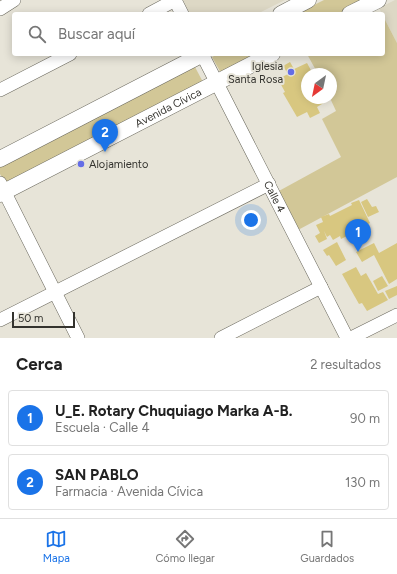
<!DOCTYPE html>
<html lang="es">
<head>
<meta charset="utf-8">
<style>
	:root { --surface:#fff; --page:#f6f6f6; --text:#222; --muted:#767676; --line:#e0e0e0; --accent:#1a73e8 }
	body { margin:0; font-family:Figtree,sans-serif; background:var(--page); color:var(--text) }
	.compass { position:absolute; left:301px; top:68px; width:36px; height:36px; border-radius:50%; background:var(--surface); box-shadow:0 2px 10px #0003; rotate:213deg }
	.scale { position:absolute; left:12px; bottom:10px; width:63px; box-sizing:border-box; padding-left:4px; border:2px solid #34332e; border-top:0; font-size:11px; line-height:14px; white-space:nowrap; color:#34332e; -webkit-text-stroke:3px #e7e4d8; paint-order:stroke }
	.you { position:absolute; left:251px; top:220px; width:14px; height:14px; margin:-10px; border:3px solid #fff; border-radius:50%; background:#1a73e8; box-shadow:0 0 0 6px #1a73e833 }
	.badge { display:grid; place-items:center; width:26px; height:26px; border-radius:50%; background:var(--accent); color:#fff; font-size:13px; font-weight:700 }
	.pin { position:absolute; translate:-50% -33px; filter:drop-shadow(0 1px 2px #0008) }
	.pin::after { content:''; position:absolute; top:21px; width:14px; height:12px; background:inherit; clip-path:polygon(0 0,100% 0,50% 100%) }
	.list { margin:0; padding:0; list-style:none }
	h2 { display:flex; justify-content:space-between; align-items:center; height:52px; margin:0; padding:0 16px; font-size:17px }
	h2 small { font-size:13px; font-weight:400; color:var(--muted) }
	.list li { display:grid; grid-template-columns:26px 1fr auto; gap:12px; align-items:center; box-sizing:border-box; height:56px; margin:0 8px 8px; padding:0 8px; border:1px solid var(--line); border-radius:4px }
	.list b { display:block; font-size:15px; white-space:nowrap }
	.list p { margin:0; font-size:13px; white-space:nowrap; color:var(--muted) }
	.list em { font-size:13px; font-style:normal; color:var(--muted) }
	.icon { flex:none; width:22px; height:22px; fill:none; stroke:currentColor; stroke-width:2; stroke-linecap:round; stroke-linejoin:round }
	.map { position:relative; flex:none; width:397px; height:338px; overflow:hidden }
	.search { position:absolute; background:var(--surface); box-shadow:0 2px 10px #0003; left:12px; right:12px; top:12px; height:44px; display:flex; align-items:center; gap:10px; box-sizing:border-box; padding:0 14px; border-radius:4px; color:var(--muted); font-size:15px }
	.sheet { height:180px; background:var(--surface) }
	nav { display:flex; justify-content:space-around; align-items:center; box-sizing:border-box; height:56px; border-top:1px solid var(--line); background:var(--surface); font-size:11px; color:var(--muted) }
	nav a { display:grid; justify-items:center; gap:2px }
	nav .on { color:var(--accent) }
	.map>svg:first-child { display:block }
</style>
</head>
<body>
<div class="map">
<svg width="397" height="338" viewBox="0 0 397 338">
	<rect width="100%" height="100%" fill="#e7e4d8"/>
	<!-- built -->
	<g fill="#ddd8c5">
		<path d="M 183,0 L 285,0 L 257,14 L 190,14 Z"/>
		<path d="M 395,0 L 397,0 L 397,43 L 379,8 Z"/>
	</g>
	<!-- green -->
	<g fill="#d2c797">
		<path d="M 324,0 L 368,0 L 340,14 L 296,14 Z"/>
		<path d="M 383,16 L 397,43 L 397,177 L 298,230 L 277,192 L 341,157 L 322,119 L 336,111 L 330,98 L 331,74 L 318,74 L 307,54 L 383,54 Z"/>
		<path d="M 218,54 L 262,54 L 222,75 L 212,57 Z"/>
		<path d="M 195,67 L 204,84 L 7,186 L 0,174 L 0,167 Z"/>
	</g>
	<!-- building -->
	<g fill="#d8c780">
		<path d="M 290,62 L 294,69 L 307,63 L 313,74 L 307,74 L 307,98 L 326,98 L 327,101 L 317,107 L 320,113 L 310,118 L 307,112 L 297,117 L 283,93 L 285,92 L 278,79 L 288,74 L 283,66 Z"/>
		<path d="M 367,199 L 372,207 L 376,206 L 379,212 L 368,217 L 361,202 Z"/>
		<path d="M 359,200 L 370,223 L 356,231 L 354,227 L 347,231 L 349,235 L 341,239 L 340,236 L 333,240 L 330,235 L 327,237 L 324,231 L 327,239 L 319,243 L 315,236 L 320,233 L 316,225 L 323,222 L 321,217 L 329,214 L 330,216 L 352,205 L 351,203 Z"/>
		<path d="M 337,242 L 346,260 L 336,266 L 329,255 L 327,256 L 323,250 Z"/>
		<path d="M 374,243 L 379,253 L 397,243 L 397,279 L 389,284 L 374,255 L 362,262 L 356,252 Z"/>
		<path d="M 356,267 L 361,276 L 366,273 L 378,294 L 383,292 L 388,300 L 367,311 L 362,303 L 359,304 L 342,274 Z"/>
		<path d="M 382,276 L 388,286 L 378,291 L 373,281 Z"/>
		<path d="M 397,286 L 397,295 L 389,299 L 385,291 Z"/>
	</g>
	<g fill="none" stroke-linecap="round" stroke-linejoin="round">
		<defs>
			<g id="minor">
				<path d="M 175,0 L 182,14"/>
				<path d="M 0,9 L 14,0"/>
				<path d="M 149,14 L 175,0"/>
				<path id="s1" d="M 202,54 L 347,338"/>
				<path d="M 0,90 L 70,54"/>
				<path d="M 0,183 L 78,338"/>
				<path d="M 0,320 L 269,184"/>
				<path d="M 221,338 L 321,287"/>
				<path d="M 351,338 L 397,315"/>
			</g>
			<g id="major">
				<path d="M 281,14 L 308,0"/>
				<path d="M 350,14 L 378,0"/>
				<path d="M 0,159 L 203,54"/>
				<path id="s2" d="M 0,194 L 272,54"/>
			</g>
		</defs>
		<!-- minor casing -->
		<use href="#minor" stroke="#69675c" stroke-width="14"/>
		<!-- major casing -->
		<use href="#major" stroke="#69675c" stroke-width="17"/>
		<!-- minor -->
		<use href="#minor" stroke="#fff" stroke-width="13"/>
		<!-- major -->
		<use href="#major" stroke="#fff" stroke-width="16"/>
	</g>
	<!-- markers -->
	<g fill="#646de6" stroke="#e7e4d8" stroke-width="1.5">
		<circle cx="291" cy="72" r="4"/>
		<circle cx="81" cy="164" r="4"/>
	</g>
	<g text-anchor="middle" stroke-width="4" stroke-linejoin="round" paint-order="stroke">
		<!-- poi labels -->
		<g font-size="11" fill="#34332e" stroke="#e7e4d8" text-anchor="end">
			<text x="283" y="70">Iglesia<tspan x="283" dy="13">Santa Rosa</tspan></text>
			<text x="89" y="168" text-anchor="start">Alojamiento</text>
		</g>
		<!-- street labels -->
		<g font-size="11" fill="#34332e" stroke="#e7e4d8">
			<text dy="4" stroke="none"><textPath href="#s2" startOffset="189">Avenida Cívica</textPath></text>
			<text dy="4" stroke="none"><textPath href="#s1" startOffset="160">Calle 4</textPath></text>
		</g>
	</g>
</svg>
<svg class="compass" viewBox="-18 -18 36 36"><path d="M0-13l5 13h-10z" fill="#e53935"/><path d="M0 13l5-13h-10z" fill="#767676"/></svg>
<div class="scale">50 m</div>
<div class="you"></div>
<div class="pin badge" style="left:358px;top:252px">1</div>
<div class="pin badge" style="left:105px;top:152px">2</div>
<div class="search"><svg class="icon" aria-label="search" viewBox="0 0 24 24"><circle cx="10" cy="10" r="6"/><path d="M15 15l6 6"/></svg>Buscar aquí</div>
</div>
<section class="sheet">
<h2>Cerca<small>2 resultados</small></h2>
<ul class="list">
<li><span class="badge">1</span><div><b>U_E. Rotary Chuquiago Marka A-B.</b><p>Escuela · Calle 4</p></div><em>90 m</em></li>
<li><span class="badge">2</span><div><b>SAN PABLO</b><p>Farmacia · Avenida Cívica</p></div><em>130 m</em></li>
</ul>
</section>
<nav>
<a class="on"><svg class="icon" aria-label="map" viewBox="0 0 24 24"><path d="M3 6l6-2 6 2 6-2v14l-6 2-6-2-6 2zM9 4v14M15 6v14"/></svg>Mapa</a>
<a><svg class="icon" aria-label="directions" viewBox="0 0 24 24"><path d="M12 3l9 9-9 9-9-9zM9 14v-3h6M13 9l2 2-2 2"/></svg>Cómo llegar</a>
<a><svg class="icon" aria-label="saved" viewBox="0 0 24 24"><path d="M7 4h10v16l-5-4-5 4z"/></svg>Guardados</a>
</nav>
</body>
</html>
